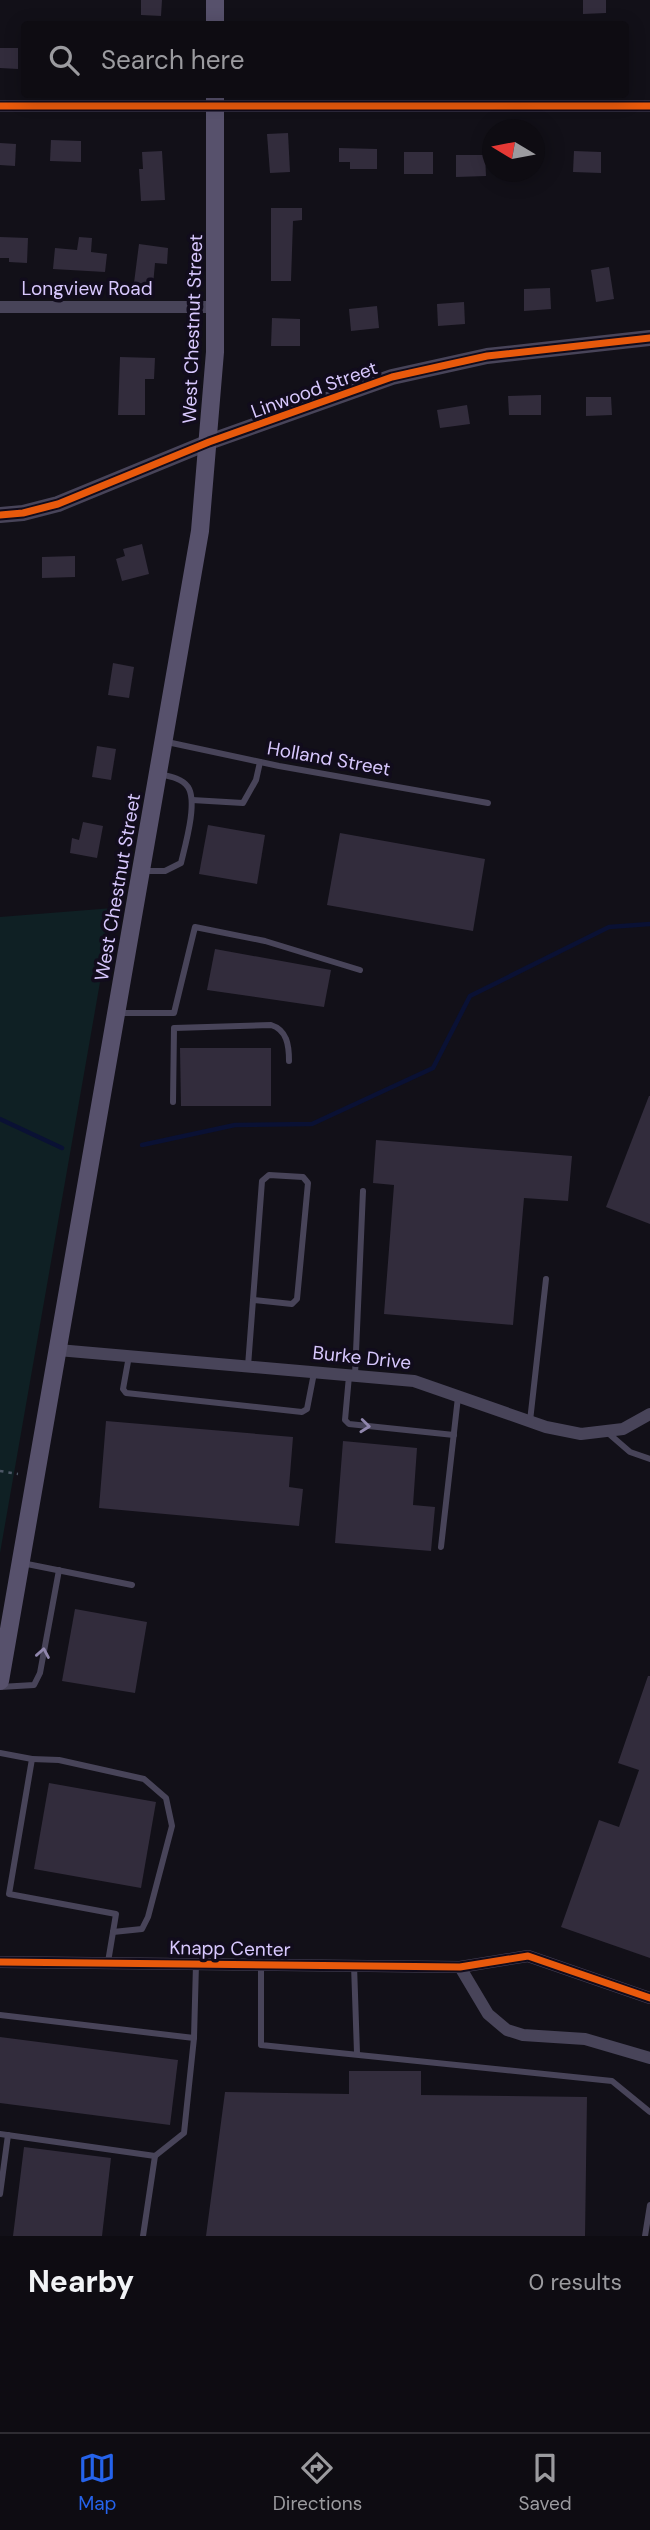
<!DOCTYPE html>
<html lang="en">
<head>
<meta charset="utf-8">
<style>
	:root { --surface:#0e0c12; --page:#17151b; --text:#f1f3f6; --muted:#9b9b9f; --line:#2e2c32; --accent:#2563eb }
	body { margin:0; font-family:"DM Sans",sans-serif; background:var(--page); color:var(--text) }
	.compass { position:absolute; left:482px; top:119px; width:63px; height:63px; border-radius:50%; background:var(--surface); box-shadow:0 4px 18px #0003; rotate:280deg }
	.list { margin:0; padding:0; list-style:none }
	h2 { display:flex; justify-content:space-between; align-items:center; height:91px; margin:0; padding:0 28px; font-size:30px }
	h2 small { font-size:23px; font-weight:400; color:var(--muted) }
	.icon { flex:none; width:38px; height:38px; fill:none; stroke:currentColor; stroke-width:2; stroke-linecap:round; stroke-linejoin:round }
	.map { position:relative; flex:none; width:650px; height:2236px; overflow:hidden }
	.search { position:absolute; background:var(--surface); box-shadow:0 4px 18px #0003; left:21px; right:21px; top:21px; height:77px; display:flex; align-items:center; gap:18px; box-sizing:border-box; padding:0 24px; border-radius:7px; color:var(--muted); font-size:26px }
	.sheet { height:196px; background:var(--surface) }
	nav { display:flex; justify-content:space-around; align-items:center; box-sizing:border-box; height:98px; border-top:2px solid var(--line); background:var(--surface); font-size:19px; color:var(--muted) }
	nav a { display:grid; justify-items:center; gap:4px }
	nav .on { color:var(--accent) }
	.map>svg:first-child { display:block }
</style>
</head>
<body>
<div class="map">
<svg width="650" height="2236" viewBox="0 0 650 2236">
	<rect width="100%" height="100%" fill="#121018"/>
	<!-- green -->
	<path fill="#0f2024" d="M 113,908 L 0,1553 L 0,917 Z"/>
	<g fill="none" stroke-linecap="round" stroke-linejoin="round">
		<!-- stream -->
		<g stroke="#0a1134" stroke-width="4.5">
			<path d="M 0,1119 L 62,1148"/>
			<path d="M 142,1145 L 235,1125 L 312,1124 L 433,1068 L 470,996 L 609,927 L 650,924"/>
		</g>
	</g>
	<!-- building -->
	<g fill="#322c3c">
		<path d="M 141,0 L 162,0 L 161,16 L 141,15 Z"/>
		<path d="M 583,0 L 606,0 L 606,13 L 583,14 Z"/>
		<path d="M 0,48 L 18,48 L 18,69 L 0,68 Z"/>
		<path d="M 288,133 L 290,172 L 270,173 L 267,134 Z"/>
		<path d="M 51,140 L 81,141 L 81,162 L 50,161 Z"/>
		<path d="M 0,143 L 16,144 L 15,166 L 0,165 Z"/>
		<path d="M 339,148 L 377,149 L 377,169 L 350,169 L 350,162 L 339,162 Z"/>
		<path d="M 162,151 L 165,200 L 141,201 L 139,169 L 143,169 L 142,152 Z"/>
		<path d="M 574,151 L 601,152 L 601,173 L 573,172 Z"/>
		<rect x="404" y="152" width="29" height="22"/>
		<path d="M 456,155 L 485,155 L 486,176 L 456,177 Z"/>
		<path d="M 271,208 L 302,208 L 302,220 L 293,221 L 291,281 L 271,281 Z"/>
		<path d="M 0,237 L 28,238 L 27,263 L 9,262 L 9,258 L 0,258 Z"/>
		<path d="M 79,237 L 92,238 L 91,252 L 107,254 L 105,272 L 53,269 L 55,248 L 77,250 Z"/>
		<path d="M 139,244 L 168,248 L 167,264 L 155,263 L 153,285 L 134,283 Z"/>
		<path d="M 609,267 L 614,299 L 596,302 L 591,270 Z"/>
		<path d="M 550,288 L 551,309 L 524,311 L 524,289 Z"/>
		<path d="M 464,302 L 465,324 L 438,326 L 437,304 Z"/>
		<path d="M 377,306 L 379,328 L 351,331 L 349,309 Z"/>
		<path d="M 272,318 L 300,319 L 300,346 L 271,346 Z"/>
		<path d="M 120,357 L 155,358 L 154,379 L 145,379 L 145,415 L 118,415 Z"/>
		<path d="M 541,395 L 541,415 L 509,415 L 508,396 Z"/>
		<path d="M 586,397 L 611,397 L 612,415 L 586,416 Z"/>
		<path d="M 467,405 L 470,424 L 440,428 L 437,410 Z"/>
		<path d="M 142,544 L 149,574 L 122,581 L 116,559 L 125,556 L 123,549 Z"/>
		<path d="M 75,556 L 75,577 L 42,578 L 42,557 Z"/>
		<path d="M 113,663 L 134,667 L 129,698 L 108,695 Z"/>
		<path d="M 97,746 L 116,749 L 111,780 L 92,777 Z"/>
		<path d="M 83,822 L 103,826 L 97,858 L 70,853 L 72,838 L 79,840 Z"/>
		<path d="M 208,825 L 265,835 L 257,884 L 199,874 Z"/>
		<path d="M 340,833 L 485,859 L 473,931 L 327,905 Z"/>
		<path d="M 215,949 L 331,970 L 324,1007 L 207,990 Z"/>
		<path d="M 180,1048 L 271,1048 L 271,1106 L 181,1106 Z"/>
		<path d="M 649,1096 L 650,1096 L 650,1224 L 606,1207 Z"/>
		<path d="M 376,1140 L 572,1156 L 568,1201 L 524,1198 L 513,1325 L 384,1314 L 394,1185 L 373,1183 Z"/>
		<path d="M 106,1421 L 293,1437 L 289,1487 L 303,1489 L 299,1526 L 99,1508 Z"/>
		<path d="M 343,1441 L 417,1448 L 413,1505 L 435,1507 L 431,1551 L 335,1543 Z"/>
		<path d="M 75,1609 L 147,1622 L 135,1693 L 62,1681 Z"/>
		<path d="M 648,1676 L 650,1676 L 650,1958 L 561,1927 L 599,1820 L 619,1827 L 639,1770 L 618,1763 Z"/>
		<path d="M 49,1783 L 156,1802 L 141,1888 L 34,1869 Z"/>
		<path d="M 0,2037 L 178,2060 L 170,2125 L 0,2103 Z"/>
		<path d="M 349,2071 L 421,2071 L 421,2095 L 587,2097 L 585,2236 L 206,2236 L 225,2092 L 349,2094 Z"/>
		<path d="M 24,2147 L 111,2158 L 102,2236 L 13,2236 Z"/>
	</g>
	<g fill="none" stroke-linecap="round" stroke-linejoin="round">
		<!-- path -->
		<path stroke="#4d5766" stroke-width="2.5" stroke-dasharray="3.5 5" stroke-linecap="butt" d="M 0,1471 L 18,1474"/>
		<!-- service -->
		<g stroke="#484459" stroke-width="6">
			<path d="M 167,742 L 279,766 L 488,803"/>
			<path d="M 192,800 L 243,803 L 256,780 L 260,762"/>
			<path d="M 144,871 L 165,871 L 181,863 C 185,846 198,802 188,787 C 182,778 168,776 159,774"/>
			<path d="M 119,1013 L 174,1013 L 195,927 L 265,941 L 360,970"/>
			<path d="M 173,1102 L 174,1028 L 271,1025 C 287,1030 289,1045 289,1061"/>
			<path d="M 129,1356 L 123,1389 L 126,1393 L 302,1412 L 307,1409 L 314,1373"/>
			<path d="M 248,1366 L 262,1181 L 269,1175 L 303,1177 L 308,1183 L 297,1299 L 292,1304 L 253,1300"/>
			<path d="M 355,1375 L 363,1191"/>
			<path d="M 349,1376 L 345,1420 L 349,1424 L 454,1435"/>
			<path d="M 530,1421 L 546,1279"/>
			<path d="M 608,1433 L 630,1452 L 650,1459"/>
			<path d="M 441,1547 L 458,1397"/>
			<path d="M 22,1563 L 132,1585"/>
			<path d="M 0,1687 L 34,1685 L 40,1673 L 59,1570"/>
			<path d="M 0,1753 L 32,1759 L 9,1894 L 116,1914 L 108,1962"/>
			<path d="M 32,1759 L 59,1760 L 144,1779 L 166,1798 L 172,1826 L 148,1917 L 142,1929 L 113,1932"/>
			<path d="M 261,1964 L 261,2045 L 612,2081 L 650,2112"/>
			<path d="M 354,1965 L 357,2053"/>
			<path d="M 0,2015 L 194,2038"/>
			<path d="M 0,2134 L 155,2156 L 184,2133 L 194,2038 L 196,1964"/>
			<path d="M 0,2194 L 8,2135"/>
			<path d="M 143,2236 L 155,2156"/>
			<path d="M 645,2236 L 650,2205"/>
		</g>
		<!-- minor -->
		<g stroke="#484459" stroke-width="12">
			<path d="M 0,106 L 650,106"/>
			<path d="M 0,307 L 215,307"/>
			<path d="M 58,1350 L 414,1381 L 546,1427 L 581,1434 L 623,1429 L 650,1414"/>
			<path d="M 0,1962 L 460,1967 L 528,1956 L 650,1998"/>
			<path d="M 460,1967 L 488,2014 L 507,2030 L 523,2035 L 585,2039 L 650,2058"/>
		</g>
		<!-- tertiary -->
		<path stroke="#484459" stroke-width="16" d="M 0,515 L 23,513 L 58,504 L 209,442 L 392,377 L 487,356 L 650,338"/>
		<!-- secondary -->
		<g stroke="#57516c" stroke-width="18">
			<path d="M 215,24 L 215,0"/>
			<path d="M 0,1681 L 200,531 L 215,352 L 215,94"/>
		</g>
		<defs>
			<g id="cycleway">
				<path d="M 0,106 L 650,106"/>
				<path d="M 0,515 L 23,513 L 58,504 L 209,442 L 392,377 L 487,356 L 650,338"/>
				<path d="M 0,1962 L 460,1967 L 528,1956 L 650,1998"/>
			</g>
		</defs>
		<!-- cycleway casing -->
		<use href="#cycleway" stroke="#110c1c" stroke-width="11"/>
		<!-- cycleway -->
		<use href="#cycleway" stroke="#e8590c" stroke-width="7"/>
	</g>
	<!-- one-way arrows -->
	<defs><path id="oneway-chevron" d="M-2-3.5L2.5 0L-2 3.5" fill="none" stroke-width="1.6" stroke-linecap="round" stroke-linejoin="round" transform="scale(1.75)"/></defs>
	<g stroke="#9086ac">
		<use href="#oneway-chevron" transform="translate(365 1426) rotate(6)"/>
		<use href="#oneway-chevron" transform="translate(43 1653) rotate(-80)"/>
	</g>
	<g text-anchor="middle" stroke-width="7" stroke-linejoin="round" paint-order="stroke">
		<!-- street labels -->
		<g font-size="19" fill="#d8c8fe" stroke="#110c1c">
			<text x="87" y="295">Longview Road</text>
			<text transform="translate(192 329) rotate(-88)" y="7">West Chestnut Street</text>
			<text transform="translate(314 389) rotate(-20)" y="7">Linwood Street</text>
			<text transform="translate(329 758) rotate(10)" y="7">Holland Street</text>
			<text transform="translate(117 887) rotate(-80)" y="7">West Chestnut Street</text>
			<text transform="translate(362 1357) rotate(6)" y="7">Burke Drive</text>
			<text transform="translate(230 1948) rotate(1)" y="7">Knapp Center</text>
		</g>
	</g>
</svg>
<svg class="compass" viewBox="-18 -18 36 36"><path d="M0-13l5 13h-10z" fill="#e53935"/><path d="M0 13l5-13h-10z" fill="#9b9b9f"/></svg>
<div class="search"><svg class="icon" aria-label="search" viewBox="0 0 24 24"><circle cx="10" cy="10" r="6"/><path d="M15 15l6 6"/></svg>Search here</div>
</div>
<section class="sheet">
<h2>Nearby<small>0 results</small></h2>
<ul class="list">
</ul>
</section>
<nav>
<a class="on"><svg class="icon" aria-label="map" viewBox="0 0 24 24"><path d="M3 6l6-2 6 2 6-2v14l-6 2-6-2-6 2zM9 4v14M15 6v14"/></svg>Map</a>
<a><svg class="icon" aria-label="directions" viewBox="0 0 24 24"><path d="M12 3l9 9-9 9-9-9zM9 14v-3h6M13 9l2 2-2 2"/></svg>Directions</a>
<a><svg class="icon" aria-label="saved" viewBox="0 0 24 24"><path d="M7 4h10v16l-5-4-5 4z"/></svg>Saved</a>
</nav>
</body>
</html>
